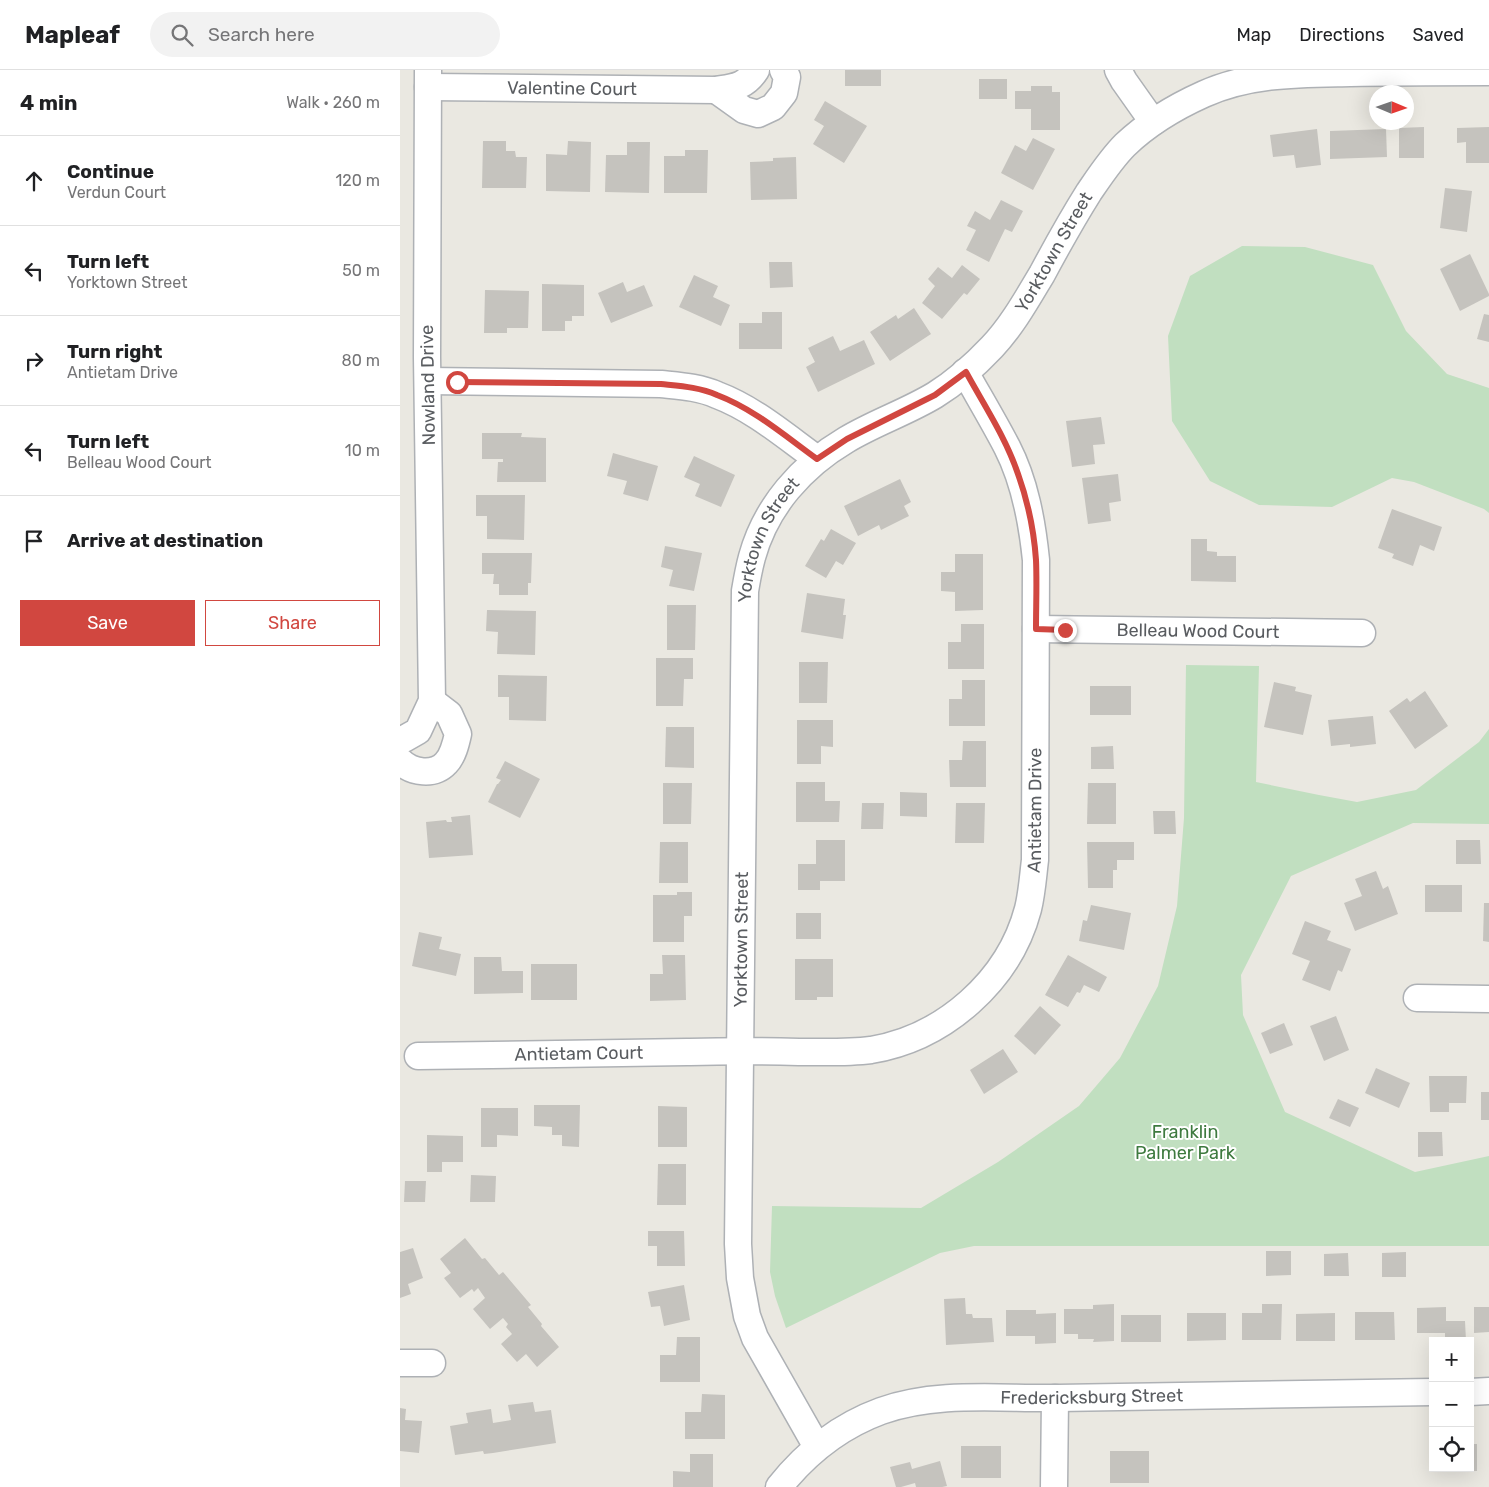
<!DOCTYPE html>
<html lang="en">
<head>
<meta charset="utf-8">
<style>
	:root { --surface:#fff; --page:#f2f2f2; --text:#202124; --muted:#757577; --line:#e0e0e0; --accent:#d14740 }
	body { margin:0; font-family:Rubik,sans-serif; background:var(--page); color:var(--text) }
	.controls { position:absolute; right:15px; bottom:15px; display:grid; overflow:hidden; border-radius:0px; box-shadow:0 5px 20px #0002 }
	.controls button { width:45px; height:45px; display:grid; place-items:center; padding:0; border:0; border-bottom:1px solid var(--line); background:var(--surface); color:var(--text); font:25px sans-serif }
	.compass { position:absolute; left:969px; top:15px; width:45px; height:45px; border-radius:50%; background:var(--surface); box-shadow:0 5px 20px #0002; rotate:92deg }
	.stop { position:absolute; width:15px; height:15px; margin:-11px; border:4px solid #d14740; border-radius:50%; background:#fff }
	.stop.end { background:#d14740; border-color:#fff; box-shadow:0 1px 5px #0008 }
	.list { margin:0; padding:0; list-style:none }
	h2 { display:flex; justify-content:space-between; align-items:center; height:65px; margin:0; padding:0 20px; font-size:21px }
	h2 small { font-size:16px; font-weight:400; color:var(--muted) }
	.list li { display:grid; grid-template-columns:32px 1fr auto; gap:15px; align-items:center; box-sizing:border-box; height:90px; padding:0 20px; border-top:1px solid var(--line) }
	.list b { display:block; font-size:19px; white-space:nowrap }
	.list p { margin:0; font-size:16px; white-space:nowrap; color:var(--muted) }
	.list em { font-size:16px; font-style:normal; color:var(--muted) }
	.actions { display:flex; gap:10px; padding:15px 20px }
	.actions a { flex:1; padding:11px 0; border:1px solid var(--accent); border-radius:0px; text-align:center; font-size:18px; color:var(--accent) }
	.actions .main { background:var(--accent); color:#fff }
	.icon { flex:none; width:28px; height:28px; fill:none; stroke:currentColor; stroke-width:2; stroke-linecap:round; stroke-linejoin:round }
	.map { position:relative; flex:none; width:1089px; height:1417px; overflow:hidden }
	header { display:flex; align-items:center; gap:30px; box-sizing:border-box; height:70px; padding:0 25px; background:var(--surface); border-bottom:1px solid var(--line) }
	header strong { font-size:24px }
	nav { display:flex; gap:28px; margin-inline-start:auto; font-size:18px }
	.search { width:350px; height:45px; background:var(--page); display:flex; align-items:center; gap:12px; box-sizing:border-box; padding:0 18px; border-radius:28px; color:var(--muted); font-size:19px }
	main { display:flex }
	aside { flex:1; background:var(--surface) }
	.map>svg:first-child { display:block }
</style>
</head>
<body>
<header>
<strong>Mapleaf</strong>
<div class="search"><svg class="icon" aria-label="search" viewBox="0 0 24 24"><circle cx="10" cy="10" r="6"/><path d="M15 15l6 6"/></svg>Search here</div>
<nav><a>Map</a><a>Directions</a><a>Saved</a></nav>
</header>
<main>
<aside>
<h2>4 min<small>Walk · 260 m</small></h2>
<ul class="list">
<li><svg class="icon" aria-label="ahead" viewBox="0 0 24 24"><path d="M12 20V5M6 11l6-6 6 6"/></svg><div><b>Continue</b><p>Verdun Court</p></div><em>120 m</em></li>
<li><svg class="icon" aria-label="left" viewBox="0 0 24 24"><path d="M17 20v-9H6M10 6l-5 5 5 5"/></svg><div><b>Turn left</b><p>Yorktown Street</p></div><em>50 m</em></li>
<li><svg class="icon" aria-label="right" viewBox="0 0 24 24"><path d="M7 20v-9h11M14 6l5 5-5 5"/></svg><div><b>Turn right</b><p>Antietam Drive</p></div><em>80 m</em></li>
<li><svg class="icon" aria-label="left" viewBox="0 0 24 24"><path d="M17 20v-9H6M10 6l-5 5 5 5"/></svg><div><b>Turn left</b><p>Belleau Wood Court</p></div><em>10 m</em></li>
<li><svg class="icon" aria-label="arrive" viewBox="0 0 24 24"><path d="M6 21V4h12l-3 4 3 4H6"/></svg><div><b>Arrive at destination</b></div></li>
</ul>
<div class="actions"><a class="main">Save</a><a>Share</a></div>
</aside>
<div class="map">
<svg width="1089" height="1417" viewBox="0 0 1089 1417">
	<rect width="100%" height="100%" fill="#eae8e1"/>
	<!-- green -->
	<g fill="#c1dfc0">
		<path d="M 842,176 L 905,177 L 973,195 L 1006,261 L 1047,304 L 1089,318 L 1089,443 L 1084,439 L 1014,412 L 992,408 L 932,437 L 859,435 L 810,411 L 772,351 L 768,266 L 790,206 Z"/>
		<path d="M 786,595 L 859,596 L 856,712 L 919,725 L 957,732 L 1016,720 L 1079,672 L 1089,659 L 1089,754 L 1013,753 L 891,806 L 841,905 L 843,945 L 885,1042 L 1015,1102 L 1089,1086 L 1089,1176 L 574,1176 L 540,1183 L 386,1258 L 375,1226 L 370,1202 L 372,1136 L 521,1138 L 598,1092 L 679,1036 L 720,988 L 758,916 L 777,836 L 784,748 Z"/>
	</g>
	<!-- building -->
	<g fill="#c5c3be">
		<rect x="445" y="0" width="36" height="16"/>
		<rect x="579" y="9" width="28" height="20"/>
		<path d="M 631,16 L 652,16 L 652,22 L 660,22 L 660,60 L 631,60 L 631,39 L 615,39 L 615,21 L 631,21 Z"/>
		<path d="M 425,31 L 467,56 L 444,93 L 413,74 L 424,56 L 414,50 Z"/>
		<path d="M 1024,57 L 1024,88 L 999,88 L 999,58 Z"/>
		<path d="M 1089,57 L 1089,93 L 1066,93 L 1066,72 L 1057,73 L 1057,58 Z"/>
		<path d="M 917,59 L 921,95 L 896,98 L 894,85 L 873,87 L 870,65 Z"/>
		<path d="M 986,59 L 987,87 L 930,89 L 930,61 Z"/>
		<path d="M 633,68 L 655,79 L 633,120 L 601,103 L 615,75 L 626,81 Z"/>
		<path d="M 83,71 L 106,71 L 106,81 L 115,81 L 116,87 L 127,87 L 126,118 L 82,118 Z"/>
		<path d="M 168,71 L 191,72 L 190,122 L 146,121 L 146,84 L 167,85 Z"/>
		<path d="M 227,72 L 250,72 L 249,123 L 205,122 L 206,85 L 227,85 Z"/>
		<path d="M 285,80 L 308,80 L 307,123 L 264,123 L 264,86 L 285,86 Z"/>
		<path d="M 396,87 L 397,129 L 351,130 L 350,92 L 373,91 L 373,88 Z"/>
		<path d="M 1045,118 L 1072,121 L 1067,162 L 1040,158 Z"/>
		<path d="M 601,130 L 623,141 L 612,162 L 605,159 L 589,192 L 566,180 L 576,160 L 567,156 L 575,141 L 590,150 Z"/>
		<path d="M 1070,184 L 1089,224 L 1089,226 L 1060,241 L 1040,199 Z"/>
		<path d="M 369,192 L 392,192 L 393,217 L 370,218 Z"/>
		<path d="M 562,195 L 580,209 L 567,225 L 564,223 L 542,249 L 522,233 L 535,216 L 528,209 L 538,197 L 552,208 Z"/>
		<path d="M 294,205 L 318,216 L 313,227 L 330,235 L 321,256 L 279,237 Z"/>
		<path d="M 223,212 L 227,222 L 244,215 L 253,236 L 211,253 L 198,223 Z"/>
		<path d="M 142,214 L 184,215 L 184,246 L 172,246 L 172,251 L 165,251 L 165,261 L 142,261 Z"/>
		<path d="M 85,220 L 129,221 L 128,258 L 107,258 L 107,263 L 84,263 Z"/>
		<path d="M 514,238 L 531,264 L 490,291 L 470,262 L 496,245 L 498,249 Z"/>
		<path d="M 362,242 L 382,242 L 382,279 L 339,279 L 339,253 L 362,253 Z"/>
		<path d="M 1084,244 L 1089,245 L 1089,272 L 1077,269 Z"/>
		<path d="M 433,266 L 440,281 L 464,270 L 475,294 L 418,322 L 406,297 L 415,292 L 408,278 Z"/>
		<path d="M 701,347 L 705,374 L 693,375 L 695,394 L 672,397 L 666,351 Z"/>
		<path d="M 82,363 L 122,363 L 121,367 L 146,368 L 146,412 L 97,412 L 98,392 L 103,392 L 103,389 L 82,389 Z"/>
		<path d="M 213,383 L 258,396 L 248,431 L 223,424 L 227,411 L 207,406 Z"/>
		<path d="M 294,386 L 335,405 L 321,437 L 295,426 L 300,414 L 284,407 Z"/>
		<path d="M 718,404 L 721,431 L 709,433 L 711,451 L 688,454 L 682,408 Z"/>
		<path d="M 500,409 L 511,432 L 504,436 L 509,446 L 481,460 L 479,455 L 458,466 L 444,436 Z"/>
		<path d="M 76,425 L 125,425 L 124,470 L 87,469 L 87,446 L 76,446 Z"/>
		<path d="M 992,439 L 1042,457 L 1034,481 L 1020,475 L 1013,496 L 992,488 L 994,484 L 978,478 Z"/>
		<path d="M 431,459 L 456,473 L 443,495 L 436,491 L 426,508 L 405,496 L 421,469 L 424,471 Z"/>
		<path d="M 791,469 L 807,469 L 807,481 L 817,482 L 817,486 L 836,486 L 836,512 L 791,511 Z"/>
		<path d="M 265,476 L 302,483 L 294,521 L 269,516 L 273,500 L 261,497 Z"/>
		<path d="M 82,483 L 132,483 L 131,513 L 128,513 L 128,525 L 99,525 L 99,514 L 93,514 L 94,504 L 82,504 Z"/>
		<path d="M 555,484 L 583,484 L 583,540 L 555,541 L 555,522 L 541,521 L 541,502 L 555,502 Z"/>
		<path d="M 407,523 L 445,529 L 443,545 L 446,545 L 443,569 L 401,562 Z"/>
		<path d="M 267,535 L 296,535 L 295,580 L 267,580 Z"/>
		<path d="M 87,540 L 136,541 L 135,585 L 97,584 L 98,562 L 86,561 Z"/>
		<path d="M 561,554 L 584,554 L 584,599 L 548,599 L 548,572 L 561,572 Z"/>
		<path d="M 256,588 L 293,588 L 293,609 L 284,609 L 283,636 L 256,636 Z"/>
		<path d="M 399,592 L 428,592 L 427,633 L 399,633 Z"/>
		<path d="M 98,605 L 147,606 L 146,651 L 109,650 L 109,627 L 98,627 Z"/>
		<path d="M 562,610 L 585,610 L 585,656 L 549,656 L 549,629 L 562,629 Z"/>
		<path d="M 874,612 L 896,617 L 895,621 L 912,625 L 903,665 L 864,657 Z"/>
		<rect x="690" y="616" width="41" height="29"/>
		<path d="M 1025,621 L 1048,656 L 1015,679 L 989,641 L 1007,628 L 1010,632 Z"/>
		<path d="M 973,646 L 976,674 L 950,677 L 950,674 L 931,676 L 928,650 Z"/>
		<path d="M 397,650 L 433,650 L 433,677 L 421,676 L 421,694 L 397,694 Z"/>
		<path d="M 266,657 L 294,657 L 294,698 L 265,697 Z"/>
		<path d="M 563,671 L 586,671 L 586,717 L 550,717 L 549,690 L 562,690 Z"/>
		<path d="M 713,676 L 714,699 L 691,699 L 691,677 Z"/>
		<path d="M 105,691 L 140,709 L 120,748 L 88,732 L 97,714 L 98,714 L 101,710 L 96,708 Z"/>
		<path d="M 396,712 L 425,712 L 425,731 L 440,731 L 439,752 L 396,752 Z"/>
		<path d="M 263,713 L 292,713 L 291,754 L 263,754 Z"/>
		<path d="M 688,713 L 716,713 L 716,754 L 687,754 Z"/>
		<path d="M 500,722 L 527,723 L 527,747 L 500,746 Z"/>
		<path d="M 462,733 L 484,733 L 483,759 L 461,759 Z"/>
		<path d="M 556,733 L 585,733 L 584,773 L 555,773 Z"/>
		<path d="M 753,741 L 775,741 L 776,764 L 754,764 Z"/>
		<path d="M 70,745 L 73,785 L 29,788 L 26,752 L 46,750 L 47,752 L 52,752 L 51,747 Z"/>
		<path d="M 416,770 L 445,770 L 445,811 L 420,811 L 420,820 L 398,820 L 398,794 L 416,794 Z"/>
		<path d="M 1056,770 L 1080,770 L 1081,794 L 1056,794 Z"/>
		<path d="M 260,772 L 288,772 L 288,813 L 259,813 Z"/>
		<path d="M 687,772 L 734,772 L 734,790 L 717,790 L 717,800 L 713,800 L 713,818 L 688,818 Z"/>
		<path d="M 976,801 L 983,819 L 988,816 L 998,844 L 955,861 L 944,833 L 962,826 L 955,809 Z"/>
		<rect x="1025" y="815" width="37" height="27"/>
		<path d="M 277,822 L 292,822 L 292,846 L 284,846 L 284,872 L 253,872 L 253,825 L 277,825 Z"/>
		<path d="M 1084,833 L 1089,833 L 1089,872 L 1083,871 Z"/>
		<path d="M 691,835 L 731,843 L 724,880 L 679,871 L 683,850 L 687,851 Z"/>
		<rect x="396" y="843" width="25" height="26"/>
		<path d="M 905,851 L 931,861 L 927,870 L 951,879 L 942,902 L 938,900 L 930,921 L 902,910 L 910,891 L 892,884 Z"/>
		<path d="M 19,862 L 42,867 L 39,879 L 61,884 L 56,906 L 12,896 Z"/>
		<path d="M 262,885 L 285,885 L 286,930 L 250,931 L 250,904 L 263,904 Z"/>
		<path d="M 668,885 L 707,907 L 699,922 L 684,915 L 680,923 L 677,922 L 668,937 L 645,925 Z"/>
		<path d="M 74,887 L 101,887 L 102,901 L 123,901 L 123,923 L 74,924 Z"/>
		<path d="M 395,889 L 433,889 L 433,927 L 417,927 L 417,930 L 395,930 Z"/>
		<rect x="131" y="894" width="46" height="36"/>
		<path d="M 640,936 L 661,955 L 635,985 L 614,966 Z"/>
		<path d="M 936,946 L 949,980 L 924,991 L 910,956 Z"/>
		<path d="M 884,953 L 893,975 L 870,984 L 861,963 Z"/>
		<path d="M 603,979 L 618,1002 L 584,1024 L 570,1000 Z"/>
		<path d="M 976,998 L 1010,1013 L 999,1038 L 965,1023 Z"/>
		<path d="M 1029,1006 L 1067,1006 L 1066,1033 L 1049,1033 L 1049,1042 L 1030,1042 Z"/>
		<rect x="1081" y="1022" width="8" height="28"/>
		<path d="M 938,1029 L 959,1038 L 950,1057 L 929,1048 Z"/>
		<path d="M 134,1035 L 180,1035 L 179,1077 L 162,1076 L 162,1065 L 152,1065 L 152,1057 L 134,1056 Z"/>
		<path d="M 258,1036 L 287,1037 L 287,1077 L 258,1077 Z"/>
		<path d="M 81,1038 L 118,1038 L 118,1066 L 97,1065 L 97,1077 L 81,1077 Z"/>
		<path d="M 1018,1062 L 1042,1062 L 1043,1086 L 1018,1087 Z"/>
		<path d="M 27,1065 L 63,1066 L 63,1092 L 42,1092 L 42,1102 L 27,1102 Z"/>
		<path d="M 258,1094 L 286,1094 L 286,1135 L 257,1135 Z"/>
		<path d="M 71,1105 L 96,1106 L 95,1132 L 70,1132 Z"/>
		<path d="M 5,1111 L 26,1111 L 25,1132 L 4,1132 Z"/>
		<path d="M 248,1161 L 284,1161 L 285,1196 L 257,1196 L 257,1176 L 248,1176 Z"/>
		<path d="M 65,1168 L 82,1189 L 85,1188 L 99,1205 L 103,1202 L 131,1235 L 128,1237 L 142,1254 L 141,1256 L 159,1277 L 137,1297 L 126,1284 L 117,1292 L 101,1274 L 112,1264 L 106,1257 L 108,1254 L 103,1248 L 90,1259 L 73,1239 L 85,1228 L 78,1218 L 74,1222 L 72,1219 L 60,1228 L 44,1208 L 51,1203 L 40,1189 Z"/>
		<path d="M 13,1178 L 23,1208 L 8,1214 L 11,1224 L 0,1228 L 0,1182 Z"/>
		<path d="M 866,1181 L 891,1181 L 891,1205 L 866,1206 Z"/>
		<path d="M 1006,1182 L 1006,1207 L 982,1207 L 982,1183 Z"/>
		<path d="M 948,1183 L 949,1206 L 924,1206 L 924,1184 Z"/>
		<path d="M 284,1215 L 290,1250 L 264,1256 L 260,1236 L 251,1237 L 248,1222 Z"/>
		<path d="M 565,1228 L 566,1244 L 572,1244 L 573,1248 L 592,1248 L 594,1272 L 546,1275 L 544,1229 Z"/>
		<path d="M 714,1234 L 714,1271 L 693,1272 L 694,1269 L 678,1269 L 678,1264 L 664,1264 L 664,1239 L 693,1239 L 693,1235 Z"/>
		<path d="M 862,1234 L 882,1234 L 881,1270 L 842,1270 L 842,1243 L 862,1243 Z"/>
		<path d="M 1046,1237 L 1046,1251 L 1065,1251 L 1066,1271 L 1045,1271 L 1045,1263 L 1017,1263 L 1017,1238 Z"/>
		<path d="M 1074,1237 L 1089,1237 L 1089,1262 L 1074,1263 Z"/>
		<path d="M 606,1240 L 636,1240 L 636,1244 L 656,1243 L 656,1273 L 635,1274 L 635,1266 L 606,1266 Z"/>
		<path d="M 955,1242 L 994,1242 L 995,1270 L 955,1270 Z"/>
		<path d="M 787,1243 L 826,1243 L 826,1270 L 787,1271 Z"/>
		<path d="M 935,1243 L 935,1271 L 896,1271 L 896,1244 Z"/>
		<rect x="721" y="1245" width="40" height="27"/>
		<path d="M 277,1267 L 300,1267 L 300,1312 L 260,1312 L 260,1285 L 276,1285 Z"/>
		<path d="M 302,1324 L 325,1325 L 325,1369 L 285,1369 L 285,1342 L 301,1342 Z"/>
		<path d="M 133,1332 L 135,1342 L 151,1340 L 156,1373 L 93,1383 L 84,1384 L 83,1381 L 55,1385 L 50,1356 L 68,1353 L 66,1343 L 91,1339 L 93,1353 L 111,1350 L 108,1335 Z"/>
		<path d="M 0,1338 L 6,1339 L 5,1350 L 22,1351 L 19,1383 L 0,1381 Z"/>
		<path d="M 1070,1374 L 1077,1374 L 1077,1401 L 1038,1402 L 1038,1398 L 1070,1398 Z"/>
		<rect x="561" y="1376" width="40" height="32"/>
		<rect x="710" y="1381" width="39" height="32"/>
		<path d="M 290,1384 L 313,1384 L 313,1417 L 273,1417 L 273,1401 L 290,1402 Z"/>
		<path d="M 540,1391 L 547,1416 L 542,1417 L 516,1417 L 515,1413 L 501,1417 L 496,1417 L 490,1397 L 510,1392 L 512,1399 Z"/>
	</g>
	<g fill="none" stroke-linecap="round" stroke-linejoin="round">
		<defs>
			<g id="minor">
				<path d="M 718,0 L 724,11 L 753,52"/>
				<path id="s1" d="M 28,17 L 316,20 C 334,17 345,17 356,0"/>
				<path d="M 316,20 L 344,40 L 358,44 L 373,37 L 384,23 L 387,7 L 383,0"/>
				<path d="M 28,311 L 261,314 C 280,316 299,317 317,325 C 354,339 385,366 417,389"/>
				<path id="s2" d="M 636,559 L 962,563"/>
				<path d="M 0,670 L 4,669 L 18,661 L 32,631 L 27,287 L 28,0"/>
				<path d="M 0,691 C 12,703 34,706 46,693 C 53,686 56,673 58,664 L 49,644 L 32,631"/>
				<path d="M 1017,928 L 1089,929"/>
				<path id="s3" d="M 18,986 C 108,985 199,983 290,982 C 326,981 363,981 399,982 C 423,982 447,983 471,980 C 544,968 609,911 628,839 C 632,823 633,806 635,790 L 636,490 C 632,451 625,412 607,377 C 594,352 579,327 565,302"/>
				<path d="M 0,1293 L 32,1293"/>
				<path d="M 1070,1322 L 1089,1321"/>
				<path id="s4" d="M 417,1377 L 355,1268 L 347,1246 L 340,1208 L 338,1174 L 345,521 C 347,509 349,498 352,487 C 366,436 402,396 446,370 C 474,353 507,342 535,325 C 556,312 575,295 592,277 C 612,256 627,229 642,204 C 657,176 672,149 689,122 C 700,106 711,89 725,75 C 748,53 775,37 804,24 C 851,3 900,4 950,3 C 996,2 1043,2 1089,2"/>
				<path id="s5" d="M 379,1417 C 406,1383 440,1356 481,1341 C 537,1321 599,1329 658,1328 C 783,1325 908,1323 1033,1322"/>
				<path d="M 654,1417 L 655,1328"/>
			</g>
		</defs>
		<!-- minor casing -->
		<use href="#minor" stroke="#aeb1b5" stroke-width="29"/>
		<!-- minor -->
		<use href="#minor" stroke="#fff" stroke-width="26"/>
	</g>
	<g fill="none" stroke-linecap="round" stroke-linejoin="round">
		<!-- route -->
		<path stroke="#d14740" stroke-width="6" d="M 57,312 L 261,314 C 280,316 299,317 317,325 C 354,339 385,366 417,389 L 447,369 L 535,325 L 566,302 C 584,335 606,368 618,404 C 628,432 634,461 636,490 C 637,513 636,536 636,559 L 665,560"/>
	</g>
	<g text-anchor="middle" stroke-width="4" stroke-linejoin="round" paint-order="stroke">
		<!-- street labels -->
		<g font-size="18" fill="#595c60" stroke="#fff">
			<text dy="6" stroke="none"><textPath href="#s1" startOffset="144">Valentine Court</textPath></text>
			<text dy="6" stroke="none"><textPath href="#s4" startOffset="1351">Yorktown Street</textPath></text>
			<text transform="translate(28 315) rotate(-91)" y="6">Nowland Drive</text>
			<text dy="6" stroke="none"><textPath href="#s4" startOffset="931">Yorktown Street</textPath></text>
			<text dy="6" stroke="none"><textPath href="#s2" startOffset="162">Belleau Wood Court</textPath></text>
			<text dy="6" stroke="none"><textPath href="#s3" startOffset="775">Antietam Drive</textPath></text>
			<text dy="6" stroke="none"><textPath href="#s4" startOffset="526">Yorktown Street</textPath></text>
			<text dy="6" stroke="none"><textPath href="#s3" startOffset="161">Antietam Court</textPath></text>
			<text dy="6" stroke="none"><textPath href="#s5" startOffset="341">Fredericksburg Street</textPath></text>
		</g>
		<!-- park labels -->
		<g font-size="18" fill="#3e7a3f" stroke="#fff">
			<text x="785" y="1068">Franklin<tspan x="785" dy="21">Palmer Park</tspan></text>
		</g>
	</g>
</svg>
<div class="controls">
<button>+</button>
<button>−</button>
<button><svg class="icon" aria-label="locate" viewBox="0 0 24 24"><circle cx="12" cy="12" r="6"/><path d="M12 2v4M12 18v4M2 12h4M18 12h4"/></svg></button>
</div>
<svg class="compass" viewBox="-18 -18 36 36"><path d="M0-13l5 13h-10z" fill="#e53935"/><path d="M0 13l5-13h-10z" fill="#757577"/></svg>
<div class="stop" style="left:57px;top:312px"></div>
<div class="stop end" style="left:665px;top:560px"></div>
</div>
</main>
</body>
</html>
